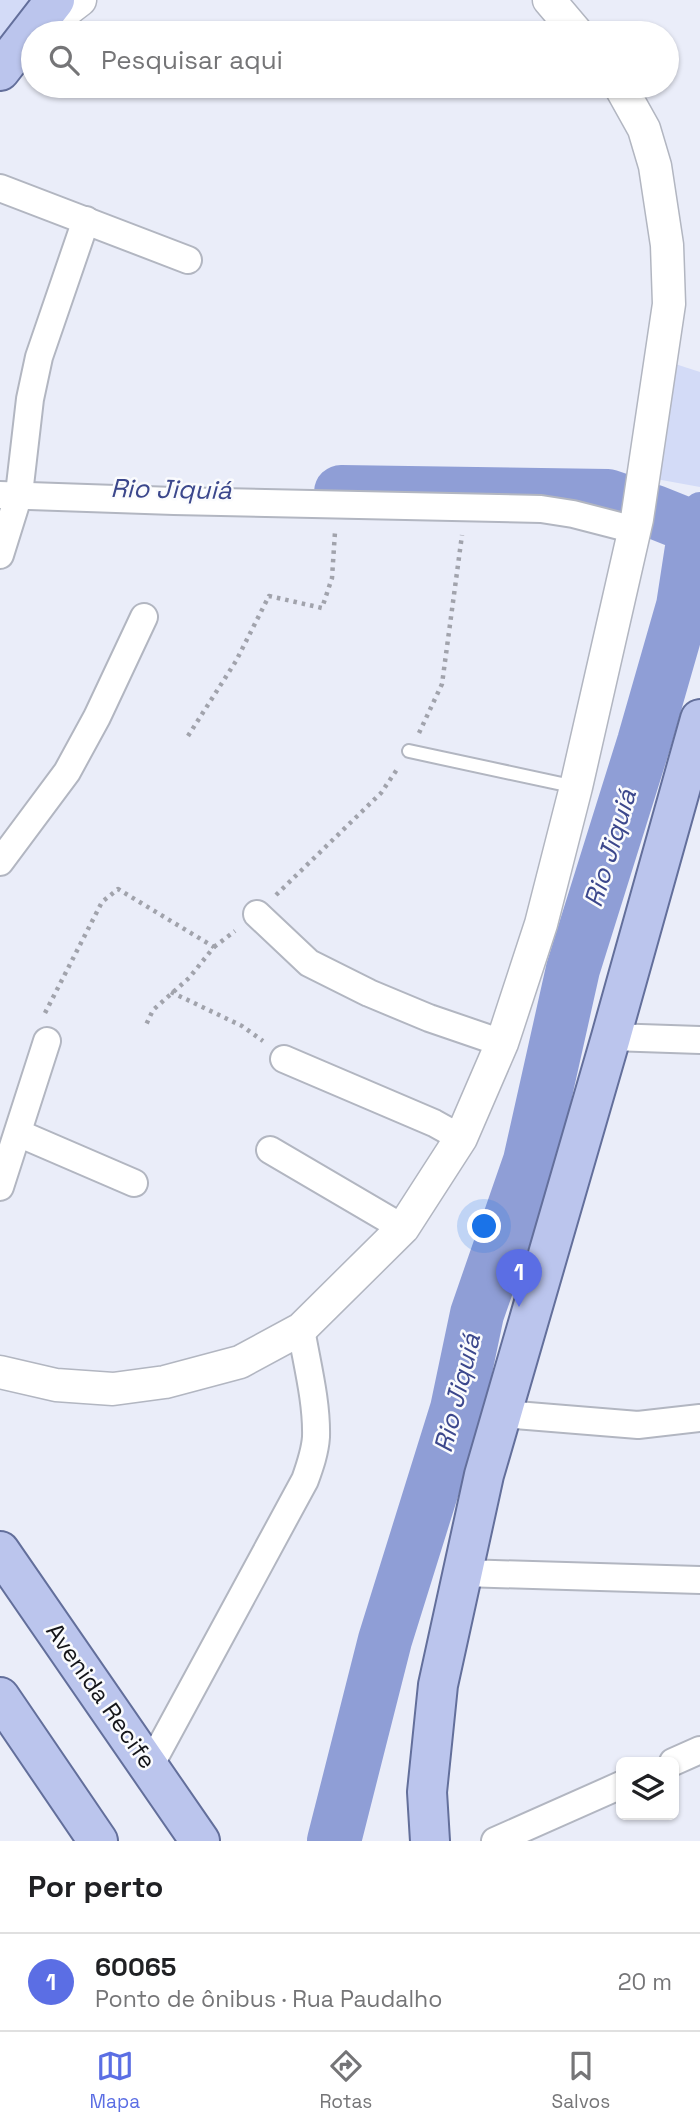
<!DOCTYPE html>
<html lang="pt">
<head>
<meta charset="utf-8">
<style>
	:root { --surface:#fff; --page:#f6f6f6; --text:#202124; --muted:#757577; --line:#e0e0e0; --accent:#5b6ee4 }
	body { margin:0; font-family:"Space Grotesk",sans-serif; background:var(--page); color:var(--text) }
	.controls { position:absolute; right:21px; bottom:21px; display:grid; overflow:hidden; border-radius:10px; box-shadow:0 2px 5px #0004 }
	.controls button { width:63px; height:63px; display:grid; place-items:center; padding:0; border:0; border-bottom:2px solid var(--line); background:var(--surface); color:var(--text); font:35px sans-serif }
	.you { position:absolute; left:485px; top:1227px; width:24px; height:24px; margin:-18px; border:5px solid #fff; border-radius:50%; background:#1a73e8; box-shadow:0 0 0 10px #1a73e833 }
	.badge { display:grid; place-items:center; width:46px; height:46px; border-radius:50%; background:var(--accent); color:#fff; font-size:23px; font-weight:700 }
	.pin { position:absolute; translate:-50% -58px; filter:drop-shadow(0 2px 4px #0008) }
	.pin::after { content:''; position:absolute; top:37px; width:24px; height:21px; background:inherit; clip-path:polygon(0 0,100% 0,50% 100%) }
	.list { margin:0; padding:0; list-style:none }
	h2 { display:flex; justify-content:space-between; align-items:center; height:91px; margin:0; padding:0 28px; font-size:30px }
	h2 small { font-size:23px; font-weight:400; color:var(--muted) }
	.list li { display:grid; grid-template-columns:46px 1fr auto; gap:21px; align-items:center; box-sizing:border-box; height:98px; padding:0 28px; border-top:2px solid var(--line) }
	.list b { display:block; font-size:26px; white-space:nowrap }
	.list p { margin:0; font-size:23px; white-space:nowrap; color:var(--muted) }
	.list em { font-size:23px; font-style:normal; color:var(--muted) }
	.icon { flex:none; width:38px; height:38px; fill:none; stroke:currentColor; stroke-width:2; stroke-linecap:round; stroke-linejoin:round }
	.map { position:relative; flex:none; width:700px; height:1841px; overflow:hidden }
	.search { position:absolute; background:var(--surface); box-shadow:0 2px 5px #0004; left:21px; right:21px; top:21px; height:77px; display:flex; align-items:center; gap:18px; box-sizing:border-box; padding:0 24px; border-radius:38px; color:var(--muted); font-size:26px }
	.sheet { height:189px; background:var(--surface) }
	nav { display:flex; justify-content:space-around; align-items:center; box-sizing:border-box; height:98px; border-top:2px solid var(--line); background:var(--surface); font-size:19px; color:var(--muted) }
	nav a { display:grid; justify-items:center; gap:4px }
	nav .on { color:var(--accent) }
	.map>svg:first-child { display:block }
</style>
</head>
<body>
<div class="map">
<svg width="700" height="1841" viewBox="0 0 700 1841">
	<rect width="100%" height="100%" fill="#eaedf9"/>
	<!-- green -->
	<g fill="#d3dbf7">
		<path d="M 0,0 L 47,0 L 0,61 Z"/>
		<path d="M 663,360 L 700,372 L 700,487 L 645,477 Z"/>
	</g>
	<g fill="none" stroke-linecap="round" stroke-linejoin="round">
		<!-- canal -->
		<path stroke="#8f9ed6" stroke-width="32" d="M 695,528 L 700,508"/>
		<!-- river -->
		<path stroke="#8f9ed6" stroke-width="54" d="M 334,1841 L 385,1640 L 457,1409 L 477,1314 L 530,1161 L 573,969 L 644,742 L 683,606 L 695,528 L 655,512 L 608,496 L 341,492"/>
		<defs>
			<path id="service" d="M 409,751 L 576,787"/>
			<g id="minor">
				<path d="M 0,188 L 188,260"/>
				<path d="M 0,495 L 174,501 L 541,509 L 573,514 L 635,530"/>
				<path d="M 0,555 L 19,494 L 30,399 L 39,357 L 86,220"/>
				<path d="M 0,862 L 67,772 L 97,717 L 144,617"/>
				<path d="M 257,914 L 309,963 L 369,993 L 429,1018 L 502,1043"/>
				<path d="M 611,1037 L 700,1040"/>
				<path d="M 284,1059 L 434,1123 L 461,1138"/>
				<path d="M 18,1133 L 134,1183"/>
				<path d="M 270,1150 L 403,1228"/>
				<path d="M 0,1187 L 47,1041"/>
				<path d="M 503,1414 L 638,1425 L 700,1418"/>
				<path d="M 463,1573 L 700,1580"/>
				<path d="M 673,1762 L 700,1750"/>
				<path d="M 150,1766 L 305,1480 C 310,1466 315,1452 316,1437 C 317,1402 307,1364 301,1329"/>
				<path d="M 495,1841 L 621,1785"/>
			</g>
			<g id="tertiary">
				<path d="M 549,0 L 577,33"/>
				<path d="M 41,30 L 80,0"/>
				<path d="M 0,1372 L 56,1385 L 113,1389 L 165,1382 L 240,1362 L 301,1329 L 403,1228 L 461,1138 L 502,1043 L 541,924 L 576,787 L 637,519 L 669,304 L 667,245 L 655,166 L 644,129 L 620,86"/>
			</g>
			<g id="primary">
				<path d="M 0,71 L 55,0"/>
				<path d="M 0,1551 L 200,1841"/>
				<path d="M 0,1697 L 98,1841"/>
				<path d="M 430,1841 L 427,1792 L 438,1685 L 484,1475 L 611,1037 L 700,719"/>
			</g>
		</defs>
		<!-- service casing -->
		<use href="#service" stroke="#b2b6c1" stroke-width="16"/>
		<!-- minor casing -->
		<use href="#minor" stroke="#b2b6c1" stroke-width="30"/>
		<!-- tertiary casing -->
		<use href="#tertiary" stroke="#b2b6c1" stroke-width="35"/>
		<!-- primary casing -->
		<use href="#primary" stroke="#636f9b" stroke-width="42"/>
		<!-- path -->
		<g stroke="#a1a3ac" stroke-width="4.5" stroke-dasharray="3.5 5" stroke-linecap="butt">
			<path d="M 419,733 L 442,684 L 462,535"/>
			<path d="M 188,736 L 236,661 L 269,596 L 322,608 L 332,578 L 335,532"/>
			<path d="M 276,895 L 381,793 L 398,768"/>
			<path d="M 214,947 L 235,931"/>
			<path d="M 171,992 L 242,1026 L 263,1041"/>
			<path d="M 45,1013 L 102,902 L 118,889 L 214,947 L 189,978 L 153,1010 L 145,1027"/>
		</g>
		<!-- service -->
		<use href="#service" stroke="#fff" stroke-width="12"/>
		<!-- minor -->
		<use href="#minor" stroke="#fff" stroke-width="26"/>
		<!-- tertiary -->
		<use href="#tertiary" stroke="#fff" stroke-width="32"/>
		<!-- primary -->
		<use href="#primary" stroke="#bbc5ed" stroke-width="38"/>
	</g>
	<g text-anchor="middle" stroke-width="5" stroke-linejoin="round" paint-order="stroke">
		<!-- street labels -->
		<g font-size="24" fill="#141519" stroke="#fafbfd">
			<text transform="translate(101 1696) rotate(55)" y="8">Avenida Recife</text>
		</g>
		<!-- water labels -->
		<g font-size="26" font-style="italic" fill="#3b478c" stroke="#fafbfd">
			<text transform="translate(171 489) rotate(1)" y="9">Rio Jiquiá</text>
			<text transform="translate(610 848) rotate(-73)" y="9">Rio Jiquiá</text>
			<text transform="translate(457 1393) rotate(-76)" y="9">Rio Jiquiá</text>
		</g>
	</g>
</svg>
<div class="controls">
<button><svg class="icon" aria-label="layers" viewBox="0 0 24 24"><path d="M12 4l9 5-9 5-9-5zM3 14l9 5 9-5"/></svg></button>
</div>
<div class="you"></div>
<div class="pin badge" style="left:519px;top:1307px">1</div>
<div class="search"><svg class="icon" aria-label="search" viewBox="0 0 24 24"><circle cx="10" cy="10" r="6"/><path d="M15 15l6 6"/></svg>Pesquisar aqui</div>
</div>
<section class="sheet">
<h2>Por perto<small></small></h2>
<ul class="list">
<li><span class="badge">1</span><div><b>60065</b><p>Ponto de ônibus · Rua Paudalho</p></div><em>20 m</em></li>
</ul>
</section>
<nav>
<a class="on"><svg class="icon" aria-label="map" viewBox="0 0 24 24"><path d="M3 6l6-2 6 2 6-2v14l-6 2-6-2-6 2zM9 4v14M15 6v14"/></svg>Mapa</a>
<a><svg class="icon" aria-label="directions" viewBox="0 0 24 24"><path d="M12 3l9 9-9 9-9-9zM9 14v-3h6M13 9l2 2-2 2"/></svg>Rotas</a>
<a><svg class="icon" aria-label="saved" viewBox="0 0 24 24"><path d="M7 4h10v16l-5-4-5 4z"/></svg>Salvos</a>
</nav>
</body>
</html>
